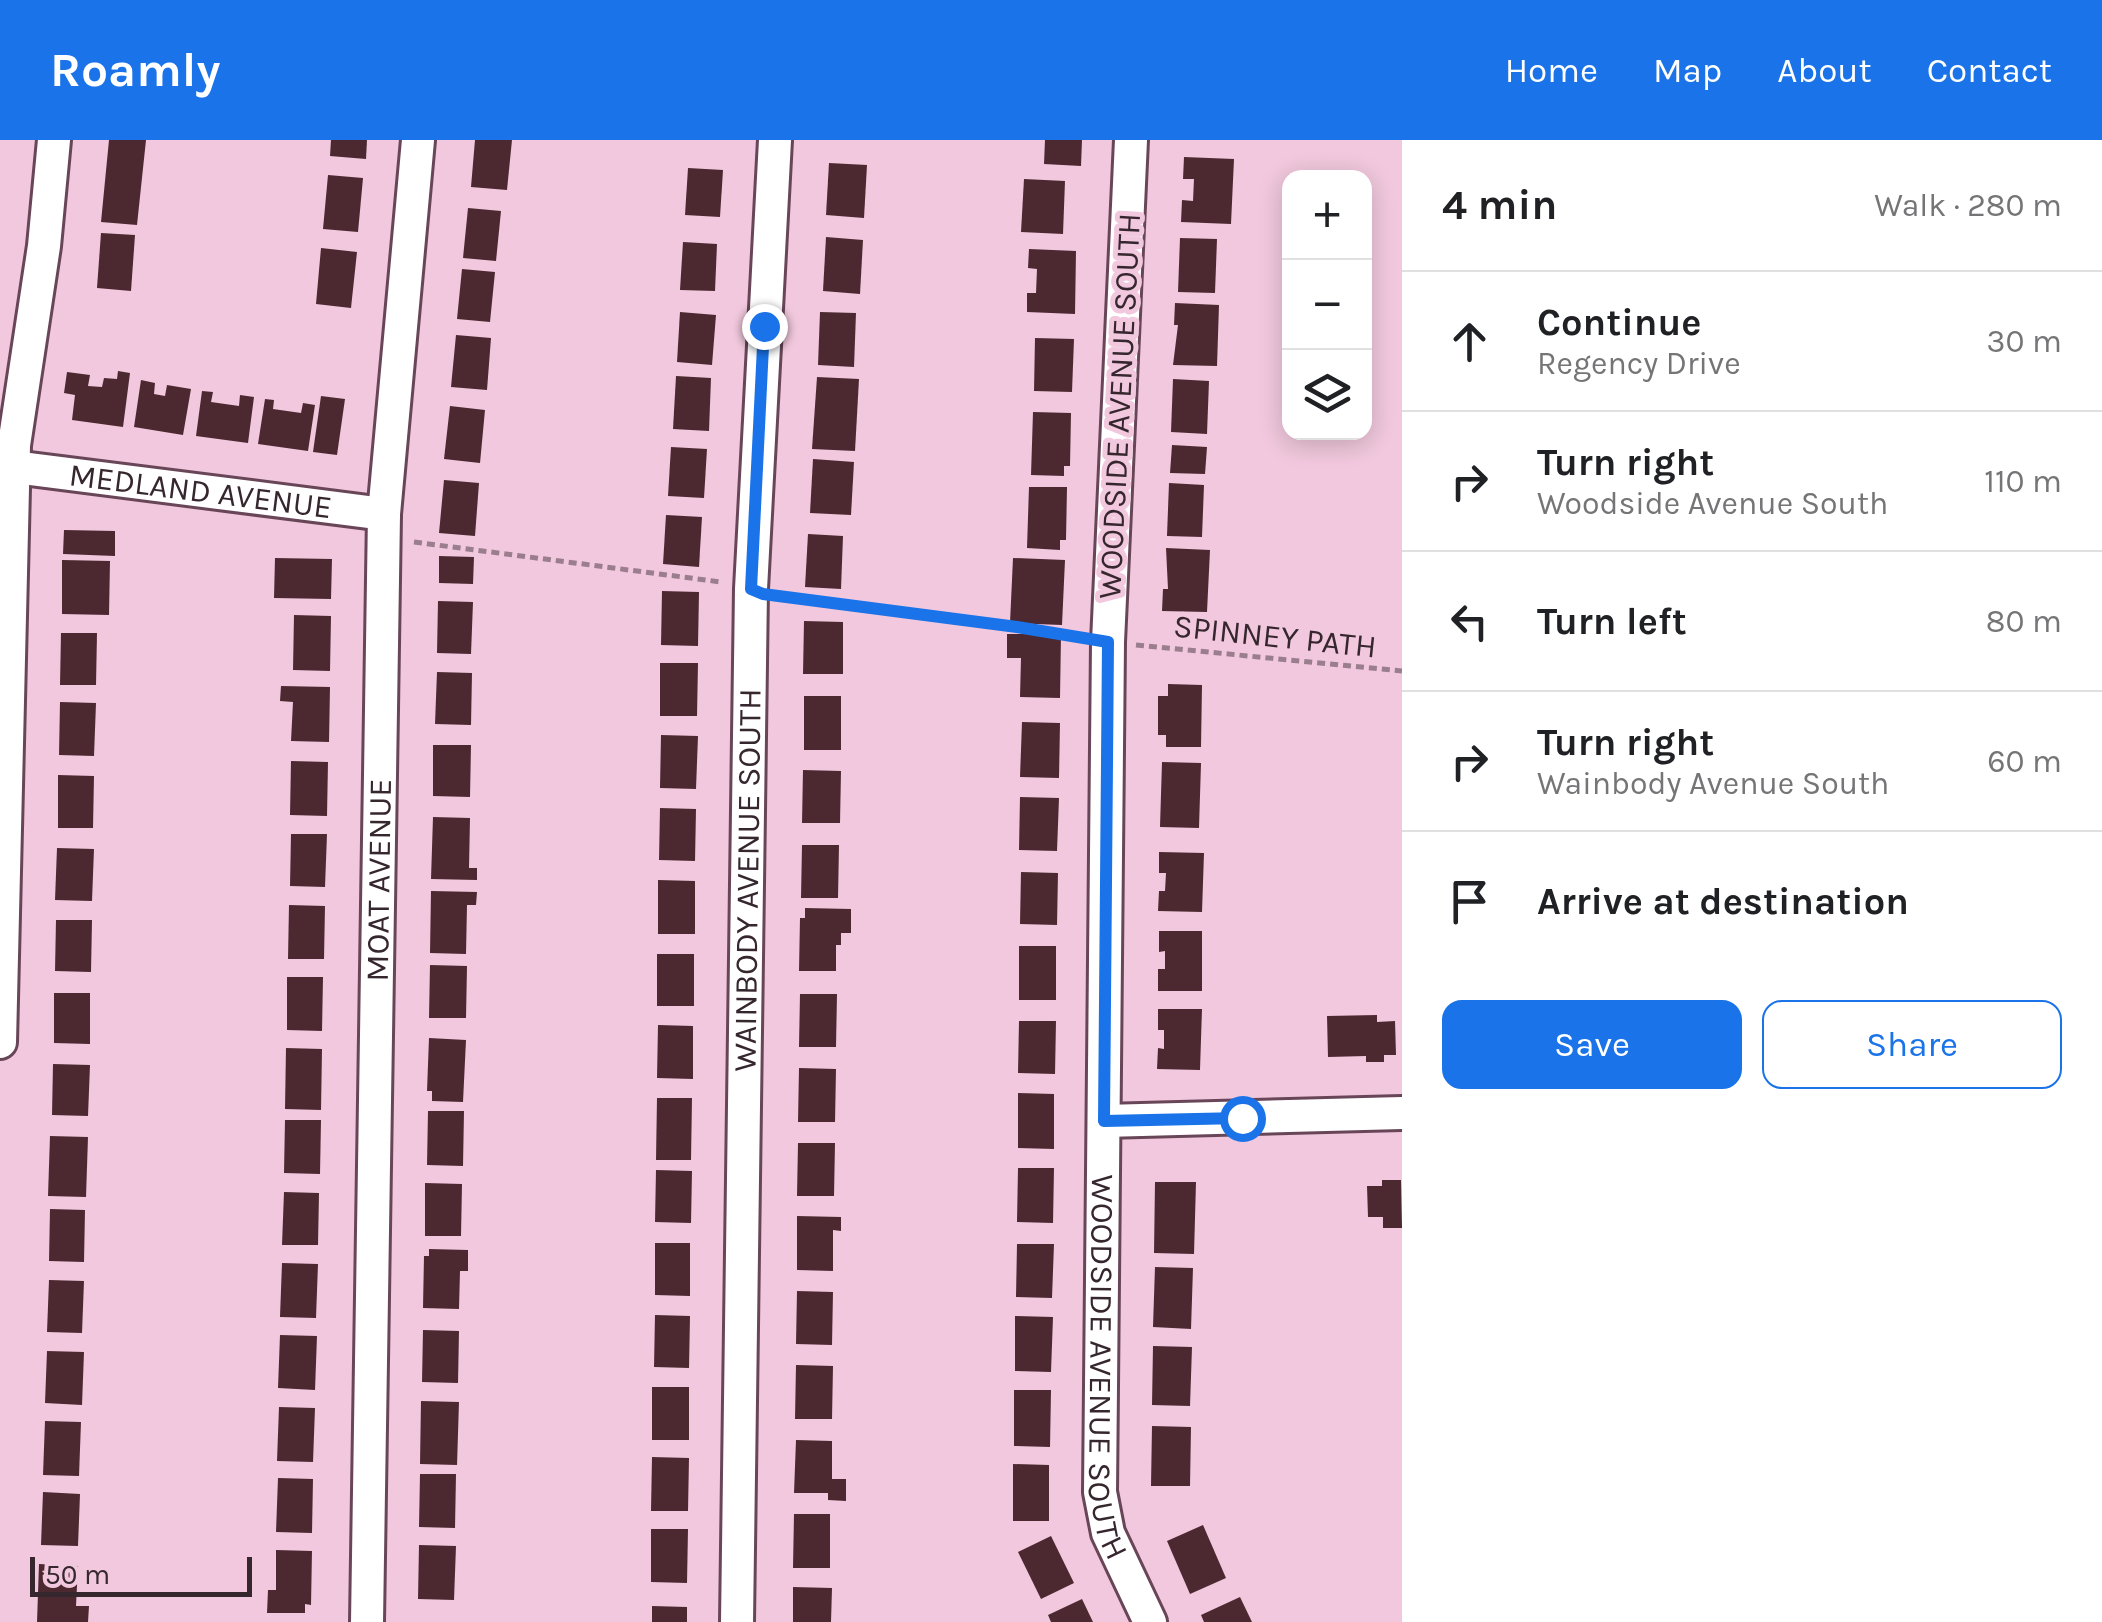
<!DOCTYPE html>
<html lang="en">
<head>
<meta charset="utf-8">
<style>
	:root { --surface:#fff; --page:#f2f2f2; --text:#202124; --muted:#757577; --line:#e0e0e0; --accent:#1a73e8 }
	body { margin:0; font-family:Karla,sans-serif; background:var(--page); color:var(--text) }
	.controls { position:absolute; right:30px; top:30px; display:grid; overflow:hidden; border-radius:20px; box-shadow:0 5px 25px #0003 }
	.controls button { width:90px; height:90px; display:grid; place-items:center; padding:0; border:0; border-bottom:2px solid var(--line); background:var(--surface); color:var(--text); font:50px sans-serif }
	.scale { position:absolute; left:30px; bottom:25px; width:222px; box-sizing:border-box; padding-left:10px; border:5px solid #36272f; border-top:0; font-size:28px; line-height:35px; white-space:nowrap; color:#36272f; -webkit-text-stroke:8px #f1c8dd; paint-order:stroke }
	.stop { position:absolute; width:30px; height:30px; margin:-22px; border:8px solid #1a73e8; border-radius:50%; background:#fff }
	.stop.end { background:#1a73e8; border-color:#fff; box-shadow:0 2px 10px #0008 }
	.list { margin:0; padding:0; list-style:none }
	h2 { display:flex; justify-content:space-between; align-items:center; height:130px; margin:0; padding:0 40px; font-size:42px }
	h2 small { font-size:32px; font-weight:400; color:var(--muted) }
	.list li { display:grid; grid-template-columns:65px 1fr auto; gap:30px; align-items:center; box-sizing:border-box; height:140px; padding:0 40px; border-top:2px solid var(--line) }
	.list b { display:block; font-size:38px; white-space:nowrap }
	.list p { margin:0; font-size:32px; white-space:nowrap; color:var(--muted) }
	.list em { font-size:32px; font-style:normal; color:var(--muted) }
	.actions { display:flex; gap:20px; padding:30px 40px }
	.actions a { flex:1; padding:22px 0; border:2px solid var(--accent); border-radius:20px; text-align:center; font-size:35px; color:var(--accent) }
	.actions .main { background:var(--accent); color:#fff }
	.icon { flex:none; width:55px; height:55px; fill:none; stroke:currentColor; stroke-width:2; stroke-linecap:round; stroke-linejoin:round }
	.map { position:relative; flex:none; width:1402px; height:1482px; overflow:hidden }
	header { display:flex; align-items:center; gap:60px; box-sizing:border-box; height:140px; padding:0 50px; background:var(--accent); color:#fff }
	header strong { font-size:48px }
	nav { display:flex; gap:55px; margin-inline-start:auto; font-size:35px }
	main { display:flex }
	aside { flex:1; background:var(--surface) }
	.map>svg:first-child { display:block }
</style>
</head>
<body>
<header>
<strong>Roamly</strong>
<nav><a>Home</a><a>Map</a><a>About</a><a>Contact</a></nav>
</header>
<main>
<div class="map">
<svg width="1402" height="1482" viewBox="0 0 1402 1482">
	<rect width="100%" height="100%" fill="#f1c8dd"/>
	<!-- building -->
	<g fill="#4c2931">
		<path d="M 109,0 L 146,0 L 137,85 L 101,82 Z"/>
		<path d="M 331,0 L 367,0 L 366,19 L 330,16 Z"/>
		<path d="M 475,0 L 512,0 L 507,50 L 471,47 Z"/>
		<path d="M 1045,0 L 1082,0 L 1081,26 L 1044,24 Z"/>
		<path d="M 1184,17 L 1234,19 L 1231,84 L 1181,82 L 1182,60 L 1193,61 L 1194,39 L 1183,39 Z"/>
		<path d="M 829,23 L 867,25 L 864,78 L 826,75 Z"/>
		<path d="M 688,28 L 723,30 L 720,77 L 685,75 Z"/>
		<path d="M 328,35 L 363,38 L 358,92 L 323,89 Z"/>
		<path d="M 1024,39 L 1065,41 L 1063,94 L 1021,92 Z"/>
		<path d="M 468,68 L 501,71 L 496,121 L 463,118 Z"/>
		<path d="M 101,93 L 135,95 L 131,151 L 97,148 Z"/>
		<path d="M 826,97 L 863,100 L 860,154 L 823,151 Z"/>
		<path d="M 1180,98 L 1217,99 L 1215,153 L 1178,152 Z"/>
		<path d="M 683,102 L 717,104 L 715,151 L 680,150 Z"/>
		<path d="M 321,108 L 357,112 L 351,168 L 316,164 Z"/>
		<path d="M 1029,109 L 1076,111 L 1075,174 L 1027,172 L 1027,153 L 1036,153 L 1037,129 L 1028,128 Z"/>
		<path d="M 462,129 L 495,132 L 490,182 L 457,179 Z"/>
		<path d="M 1175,163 L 1219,165 L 1217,226 L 1173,225 L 1178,185 L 1174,185 Z"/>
		<path d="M 680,172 L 716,175 L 712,225 L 677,222 Z"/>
		<path d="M 820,172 L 856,173 L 854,227 L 818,225 Z"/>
		<path d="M 456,195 L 491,198 L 487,250 L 451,247 Z"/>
		<path d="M 1035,198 L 1074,199 L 1072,252 L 1034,251 Z"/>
		<path d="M 118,231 L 130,233 L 123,287 L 72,280 L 75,255 L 64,253 L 67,232 L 90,235 L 88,246 L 102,247 L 104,238 L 117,239 Z"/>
		<path d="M 676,236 L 711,238 L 709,291 L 673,289 Z"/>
		<path d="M 817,237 L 859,239 L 855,311 L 812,309 Z"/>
		<path d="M 1173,239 L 1209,241 L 1207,294 L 1171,292 Z"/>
		<path d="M 141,240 L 155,243 L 154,254 L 165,256 L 167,245 L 191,249 L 183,295 L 134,287 Z"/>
		<path d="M 202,251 L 213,252 L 211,262 L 239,266 L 240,255 L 254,257 L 248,303 L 196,296 Z"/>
		<path d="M 321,256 L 345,259 L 337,315 L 313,312 Z"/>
		<path d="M 265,259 L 274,260 L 273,269 L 301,273 L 303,263 L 315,265 L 308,311 L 258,304 Z"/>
		<path d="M 450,266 L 485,270 L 480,323 L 444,319 Z"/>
		<path d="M 1033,272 L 1071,273 L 1070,326 L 1064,326 L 1064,336 L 1031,335 Z"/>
		<path d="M 1172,305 L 1207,307 L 1205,334 L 1170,333 Z"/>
		<path d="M 671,307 L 707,309 L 704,358 L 668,356 Z"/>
		<path d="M 813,319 L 854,322 L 851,375 L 810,373 Z"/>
		<path d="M 444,340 L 479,343 L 475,396 L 439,393 Z"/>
		<path d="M 1169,343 L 1204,345 L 1202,397 L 1167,396 Z"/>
		<path d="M 1029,347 L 1067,347 L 1066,400 L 1060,400 L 1060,410 L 1027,408 Z"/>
		<path d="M 666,375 L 702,377 L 699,427 L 663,424 Z"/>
		<path d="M 64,390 L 115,391 L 115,416 L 63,414 Z"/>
		<path d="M 808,394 L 843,396 L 841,449 L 805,447 Z"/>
		<path d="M 1166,408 L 1210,410 L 1207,472 L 1162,471 L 1163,449 L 1168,449 Z"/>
		<path d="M 439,416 L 474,417 L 473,444 L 439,443 Z"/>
		<path d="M 275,418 L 332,419 L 331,459 L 274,458 Z"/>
		<path d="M 1013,418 L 1065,420 L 1062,485 L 1010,483 Z"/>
		<path d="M 62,420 L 110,421 L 109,475 L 62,474 Z"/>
		<path d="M 662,451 L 699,452 L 698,506 L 661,505 Z"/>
		<path d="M 438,461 L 473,462 L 471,514 L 437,513 Z"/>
		<path d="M 294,475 L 331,476 L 330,531 L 293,530 Z"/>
		<path d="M 804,481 L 843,482 L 843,534 L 803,534 Z"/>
		<path d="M 61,493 L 97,493 L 96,545 L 60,545 Z"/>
		<path d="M 1007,494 L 1061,494 L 1060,558 L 1020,557 L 1021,518 L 1007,518 Z"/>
		<path d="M 660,523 L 698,523 L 697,576 L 660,576 Z"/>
		<path d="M 437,532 L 472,533 L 471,585 L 435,584 Z"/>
		<path d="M 1168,544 L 1202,545 L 1201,607 L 1166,607 L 1166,595 L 1158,595 L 1158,556 L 1168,556 Z"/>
		<path d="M 281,546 L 330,547 L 329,602 L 291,601 L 293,562 L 280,561 Z"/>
		<rect x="804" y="556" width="37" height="54"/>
		<path d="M 60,562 L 96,563 L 94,616 L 59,615 Z"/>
		<path d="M 1022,582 L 1060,583 L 1059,638 L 1020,637 Z"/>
		<path d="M 661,595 L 698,596 L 696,649 L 660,648 Z"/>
		<path d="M 433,605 L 471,605 L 470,657 L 433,656 Z"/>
		<path d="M 291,621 L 328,622 L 327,676 L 290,675 Z"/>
		<path d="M 1162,622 L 1201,623 L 1199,688 L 1160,687 Z"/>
		<path d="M 803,630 L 841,631 L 840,683 L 802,683 Z"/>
		<path d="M 58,635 L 94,636 L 93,688 L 58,688 Z"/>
		<path d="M 1020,657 L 1059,658 L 1057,711 L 1019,710 Z"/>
		<path d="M 660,668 L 696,669 L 695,721 L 659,720 Z"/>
		<path d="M 433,677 L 470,678 L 469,728 L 477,728 L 477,740 L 431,739 Z"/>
		<path d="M 291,694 L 327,694 L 325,747 L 290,746 Z"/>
		<path d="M 802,705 L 839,705 L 838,758 L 801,758 Z"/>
		<path d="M 57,708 L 94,709 L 92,761 L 55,760 Z"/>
		<path d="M 1159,712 L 1204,713 L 1202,772 L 1158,771 L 1159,751 L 1165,751 L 1166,733 L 1159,733 Z"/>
		<path d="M 1021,732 L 1058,733 L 1057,785 L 1020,784 Z"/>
		<path d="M 658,740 L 695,741 L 695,794 L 658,794 Z"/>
		<path d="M 431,751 L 477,752 L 476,765 L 467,765 L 466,814 L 430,813 Z"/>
		<path d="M 289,765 L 325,766 L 324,819 L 288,819 Z"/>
		<path d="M 805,768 L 851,769 L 851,793 L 841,793 L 841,805 L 836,805 L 836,831 L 799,831 L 800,778 L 805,778 Z"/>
		<path d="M 56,780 L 92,780 L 91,832 L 55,831 Z"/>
		<path d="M 1159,791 L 1202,791 L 1202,851 L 1158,851 L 1158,829 L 1165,829 L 1165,811 L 1159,812 Z"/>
		<rect x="1019" y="806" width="37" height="54"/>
		<rect x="657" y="814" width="37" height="52"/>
		<path d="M 430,825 L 467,826 L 466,878 L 429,878 Z"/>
		<path d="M 287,837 L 323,837 L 322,891 L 287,890 Z"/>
		<path d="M 54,853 L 90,853 L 90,904 L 54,903 Z"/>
		<path d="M 800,854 L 837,854 L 836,907 L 799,907 Z"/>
		<path d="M 1158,869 L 1202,869 L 1200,930 L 1157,929 L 1158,908 L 1164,909 L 1164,890 L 1158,890 Z"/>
		<path d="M 1377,875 L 1377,882 L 1395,881 L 1396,915 L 1384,915 L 1384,922 L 1366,922 L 1366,916 L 1328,917 L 1327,876 Z"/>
		<path d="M 1019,881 L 1056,881 L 1055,934 L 1018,933 Z"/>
		<path d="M 658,885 L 693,886 L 693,939 L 657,938 Z"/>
		<path d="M 429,898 L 466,900 L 463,962 L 432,961 L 432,951 L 427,951 Z"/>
		<path d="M 286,908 L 322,909 L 321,970 L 285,969 Z"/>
		<path d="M 53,924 L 90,925 L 88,976 L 52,975 Z"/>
		<path d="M 799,928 L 836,929 L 835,982 L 798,982 Z"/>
		<path d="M 1018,953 L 1054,954 L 1054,1009 L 1018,1008 Z"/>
		<path d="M 657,958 L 692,958 L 691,1020 L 656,1020 Z"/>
		<path d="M 428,971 L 464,971 L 463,1026 L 427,1025 Z"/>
		<path d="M 285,980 L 321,980 L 320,1034 L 284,1033 Z"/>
		<path d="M 50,996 L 88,997 L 86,1057 L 48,1056 Z"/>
		<path d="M 798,1003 L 835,1003 L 834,1056 L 797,1056 Z"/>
		<path d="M 1018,1028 L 1054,1028 L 1053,1083 L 1017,1082 Z"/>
		<path d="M 656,1030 L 692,1031 L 691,1083 L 655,1082 Z"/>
		<path d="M 1382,1040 L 1401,1040 L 1402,1088 L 1383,1088 L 1383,1077 L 1368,1077 L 1367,1046 L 1382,1046 Z"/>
		<path d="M 1155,1042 L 1196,1042 L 1194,1114 L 1154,1113 Z"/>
		<path d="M 425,1043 L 462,1044 L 461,1096 L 425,1096 Z"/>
		<path d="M 284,1052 L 319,1053 L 318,1105 L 282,1105 Z"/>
		<path d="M 50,1069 L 85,1070 L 84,1122 L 49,1121 Z"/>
		<path d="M 797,1076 L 841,1077 L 841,1091 L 833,1090 L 833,1131 L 797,1130 Z"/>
		<path d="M 655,1103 L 690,1103 L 690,1156 L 655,1155 Z"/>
		<path d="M 1017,1104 L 1054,1104 L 1052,1158 L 1016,1157 Z"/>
		<path d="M 429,1109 L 468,1110 L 468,1131 L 460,1131 L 459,1169 L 423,1168 L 424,1116 L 429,1116 Z"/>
		<path d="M 282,1123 L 318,1124 L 316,1178 L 280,1177 Z"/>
		<path d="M 1155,1127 L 1193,1128 L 1191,1189 L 1153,1187 Z"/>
		<path d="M 49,1140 L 84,1141 L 82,1193 L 47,1192 Z"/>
		<path d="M 797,1151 L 833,1152 L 832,1205 L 796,1204 Z"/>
		<path d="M 655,1175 L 690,1176 L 689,1228 L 654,1227 Z"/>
		<path d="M 1015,1176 L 1053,1177 L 1051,1232 L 1015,1231 Z"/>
		<path d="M 423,1190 L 459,1191 L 458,1243 L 422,1242 Z"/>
		<path d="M 280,1195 L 317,1196 L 315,1250 L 278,1248 Z"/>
		<path d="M 1153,1206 L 1192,1207 L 1190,1266 L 1152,1265 Z"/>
		<path d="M 47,1211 L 84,1212 L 82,1265 L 45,1263 Z"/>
		<path d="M 796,1225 L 833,1226 L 832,1279 L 795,1279 Z"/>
		<rect x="652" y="1247" width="37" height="53"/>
		<path d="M 1014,1250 L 1051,1250 L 1050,1307 L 1014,1306 Z"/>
		<path d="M 421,1261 L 459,1262 L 457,1325 L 420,1324 Z"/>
		<path d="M 279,1267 L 315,1268 L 313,1322 L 277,1321 Z"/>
		<path d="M 45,1281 L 81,1282 L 79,1336 L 43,1335 Z"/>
		<path d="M 1152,1286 L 1191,1287 L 1190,1346 L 1151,1346 Z"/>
		<path d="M 796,1300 L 832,1301 L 832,1339 L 846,1339 L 846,1361 L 828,1360 L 828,1353 L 794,1353 Z"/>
		<path d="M 652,1317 L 689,1318 L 688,1371 L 651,1371 Z"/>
		<path d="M 1013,1324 L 1049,1325 L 1049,1381 L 1013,1381 Z"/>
		<path d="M 420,1334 L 456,1334 L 455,1388 L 419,1387 Z"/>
		<path d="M 278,1338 L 313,1339 L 312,1393 L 276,1392 Z"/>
		<path d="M 43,1352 L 80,1354 L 78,1406 L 41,1405 Z"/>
		<path d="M 794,1374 L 830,1374 L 830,1428 L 793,1428 Z"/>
		<path d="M 1203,1385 L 1226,1438 L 1190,1454 L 1167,1401 Z"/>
		<path d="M 651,1389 L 688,1389 L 687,1443 L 651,1442 Z"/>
		<path d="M 1051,1396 L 1074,1443 L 1041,1459 L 1018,1412 Z"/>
		<path d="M 419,1405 L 456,1406 L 454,1460 L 418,1459 Z"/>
		<path d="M 276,1410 L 312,1411 L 311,1465 L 305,1464 L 305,1473 L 267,1473 L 268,1450 L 276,1450 Z"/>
		<path d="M 39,1424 L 78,1426 L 76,1466 L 89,1466 L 88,1482 L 37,1482 Z"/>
		<path d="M 793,1447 L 832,1448 L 831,1482 L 793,1482 Z"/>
		<path d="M 1240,1457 L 1252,1482 L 1204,1482 L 1201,1475 Z"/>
		<path d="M 1082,1459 L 1093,1482 L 1051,1482 L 1048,1475 Z"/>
		<path d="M 652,1466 L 687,1467 L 687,1482 L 652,1482 Z"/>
	</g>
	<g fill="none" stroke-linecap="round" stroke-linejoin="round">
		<defs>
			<g id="minor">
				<path id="s1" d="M 1131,0 L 1108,502 L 1100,1352 L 1108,1393 L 1150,1482"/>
				<path id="s2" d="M 14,327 L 384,374"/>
				<path d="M 0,902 L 14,305 L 44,106 L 54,0"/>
				<path d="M 1104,981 L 1402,973"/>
				<path id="s3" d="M 367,1482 L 384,374 L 418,0"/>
				<path id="s4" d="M 737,1482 L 751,449 L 775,0"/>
			</g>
		</defs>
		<!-- minor casing -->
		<use href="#minor" stroke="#684658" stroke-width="38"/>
		<!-- path -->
		<g stroke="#9b7e8d" stroke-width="5" stroke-dasharray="8 5" stroke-linecap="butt">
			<path d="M 414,402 L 721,442"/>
			<path d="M 780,457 L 1081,497"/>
			<path d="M 1136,505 L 1402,531"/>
		</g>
		<!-- minor -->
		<use href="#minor" stroke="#fff" stroke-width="32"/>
	</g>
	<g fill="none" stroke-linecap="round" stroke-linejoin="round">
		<!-- route -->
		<path stroke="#1a73e8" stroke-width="12" d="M 764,186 L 751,449 L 763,454 L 1017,487 L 1108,502 L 1104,981 L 1242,978"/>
	</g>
	<g text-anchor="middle" stroke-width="10" stroke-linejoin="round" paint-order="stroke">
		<!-- street labels -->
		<g font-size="32" fill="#36272f" stroke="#f1c8dd">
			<text transform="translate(1119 266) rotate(-87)" y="11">WOODSIDE AVENUE SOUTH</text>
			<text dy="11" stroke="none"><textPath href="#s2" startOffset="188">MEDLAND AVENUE</textPath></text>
			<text transform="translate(1275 496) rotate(6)" y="11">SPINNEY PATH</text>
			<text dy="11" stroke="none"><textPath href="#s3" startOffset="742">MOAT AVENUE</textPath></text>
			<text dy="11" stroke="none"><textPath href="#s4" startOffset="742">WAINBODY AVENUE SOUTH</textPath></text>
			<text dy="11" stroke="none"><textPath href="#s1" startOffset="1228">WOODSIDE AVENUE SOUTH</textPath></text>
		</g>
	</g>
</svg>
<div class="controls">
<button>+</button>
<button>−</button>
<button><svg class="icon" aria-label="layers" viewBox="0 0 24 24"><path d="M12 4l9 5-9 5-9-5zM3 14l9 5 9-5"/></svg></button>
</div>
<div class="scale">50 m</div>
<div class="stop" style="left:1242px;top:978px"></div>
<div class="stop end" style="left:764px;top:186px"></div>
</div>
<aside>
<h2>4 min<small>Walk · 280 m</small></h2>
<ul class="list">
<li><svg class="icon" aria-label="ahead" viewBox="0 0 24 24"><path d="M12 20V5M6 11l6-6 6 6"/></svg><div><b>Continue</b><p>Regency Drive</p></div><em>30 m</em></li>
<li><svg class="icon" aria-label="right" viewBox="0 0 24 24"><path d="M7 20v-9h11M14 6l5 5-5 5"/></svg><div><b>Turn right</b><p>Woodside Avenue South</p></div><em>110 m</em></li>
<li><svg class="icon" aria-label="left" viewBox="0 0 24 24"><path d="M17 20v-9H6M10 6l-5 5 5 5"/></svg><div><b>Turn left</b></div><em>80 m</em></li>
<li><svg class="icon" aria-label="right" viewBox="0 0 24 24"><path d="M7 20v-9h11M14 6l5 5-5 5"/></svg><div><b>Turn right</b><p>Wainbody Avenue South</p></div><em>60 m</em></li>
<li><svg class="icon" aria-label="arrive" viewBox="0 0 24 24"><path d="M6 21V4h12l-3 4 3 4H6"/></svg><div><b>Arrive at destination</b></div></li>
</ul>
<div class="actions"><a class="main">Save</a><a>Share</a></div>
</aside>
</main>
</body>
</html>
